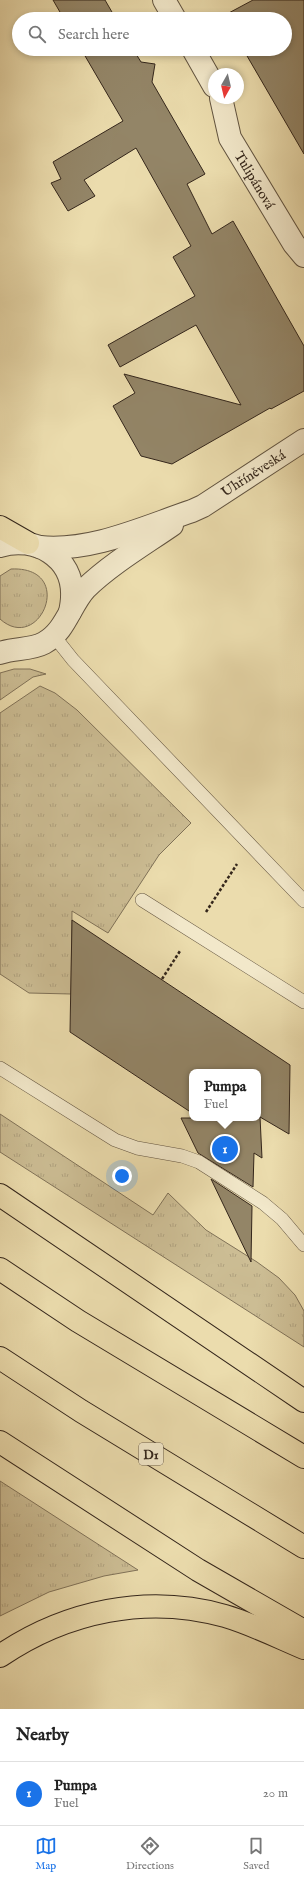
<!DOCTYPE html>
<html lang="en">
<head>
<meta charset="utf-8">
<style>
	:root { --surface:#fff; --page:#f6f6f6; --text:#222; --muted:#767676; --line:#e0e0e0; --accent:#1a73e8 }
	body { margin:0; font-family:"IM FELL English",serif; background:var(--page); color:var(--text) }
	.compass { position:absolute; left:208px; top:68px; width:36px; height:36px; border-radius:50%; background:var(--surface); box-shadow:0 2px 6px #0003; rotate:188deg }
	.you { position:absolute; left:122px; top:1176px; width:14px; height:14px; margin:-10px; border:3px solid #fff; border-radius:50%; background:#1a73e8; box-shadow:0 0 0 6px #1a73e833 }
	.badge { display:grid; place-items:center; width:26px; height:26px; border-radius:50%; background:var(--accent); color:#fff; font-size:13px; font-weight:700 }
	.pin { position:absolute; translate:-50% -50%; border:2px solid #fff; box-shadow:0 1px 4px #0006 }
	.popup { position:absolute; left:189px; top:1069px; width:72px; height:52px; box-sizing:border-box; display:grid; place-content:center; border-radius:8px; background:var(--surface); filter:drop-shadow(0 1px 3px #0005); font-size:13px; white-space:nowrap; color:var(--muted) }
	.popup b { font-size:15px; color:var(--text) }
	.popup::after { content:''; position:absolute; left:50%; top:100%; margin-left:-8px; border:8px solid transparent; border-top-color:var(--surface) }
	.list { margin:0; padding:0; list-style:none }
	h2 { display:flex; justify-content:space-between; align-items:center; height:52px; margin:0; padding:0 16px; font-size:17px }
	h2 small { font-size:13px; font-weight:400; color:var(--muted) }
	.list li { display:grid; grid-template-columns:26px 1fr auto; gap:12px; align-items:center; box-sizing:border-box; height:64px; padding:0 16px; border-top:1px solid var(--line) }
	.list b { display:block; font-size:15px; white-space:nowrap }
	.list p { margin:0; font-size:13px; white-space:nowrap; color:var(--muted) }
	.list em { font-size:13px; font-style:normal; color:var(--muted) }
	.icon { flex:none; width:22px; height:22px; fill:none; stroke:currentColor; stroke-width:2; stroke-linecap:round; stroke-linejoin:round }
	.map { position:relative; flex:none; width:304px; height:1709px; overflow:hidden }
	.search { position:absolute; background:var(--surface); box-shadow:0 2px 6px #0003; left:12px; right:12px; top:12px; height:44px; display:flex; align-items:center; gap:10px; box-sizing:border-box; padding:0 14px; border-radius:22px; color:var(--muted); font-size:15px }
	.sheet { height:116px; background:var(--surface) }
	nav { display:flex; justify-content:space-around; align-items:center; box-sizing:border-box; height:56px; border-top:1px solid var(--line); background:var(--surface); font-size:11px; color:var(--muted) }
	nav a { display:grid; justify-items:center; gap:2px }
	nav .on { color:var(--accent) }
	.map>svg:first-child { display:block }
</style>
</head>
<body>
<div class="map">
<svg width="304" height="1709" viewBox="0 0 304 1709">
	<defs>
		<pattern id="grass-tufts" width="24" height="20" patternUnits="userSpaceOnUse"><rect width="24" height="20" fill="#ccbd94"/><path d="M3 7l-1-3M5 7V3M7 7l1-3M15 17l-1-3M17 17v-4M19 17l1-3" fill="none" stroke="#b0a27f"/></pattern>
	</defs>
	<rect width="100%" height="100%" fill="#ebdcad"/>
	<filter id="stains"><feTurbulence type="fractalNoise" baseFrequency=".005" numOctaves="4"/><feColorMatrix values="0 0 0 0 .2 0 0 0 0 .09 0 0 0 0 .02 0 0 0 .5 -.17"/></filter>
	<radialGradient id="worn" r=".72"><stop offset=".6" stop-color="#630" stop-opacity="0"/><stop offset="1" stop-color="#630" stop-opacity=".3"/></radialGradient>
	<!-- grass -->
	<g fill="url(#grass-tufts)" stroke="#807258">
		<path d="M 11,569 C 77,566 40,655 0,619 L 0,576 Z"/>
		<path d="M 14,669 L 30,669 L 46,674 L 33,677 L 0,700 L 0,673 Z"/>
		<path d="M 40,686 L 55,693 L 77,710 L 191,823 L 159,855 L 108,933 L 72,911 L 71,994 L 29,993 L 0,974 L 0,713 Z"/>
		<path d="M 0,1114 L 153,1215 L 168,1193 L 206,1230 L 257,1262 L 279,1278 L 295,1295 L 304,1311 L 304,1347 L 0,1152 Z"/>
		<path d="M 0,1481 L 138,1570 L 104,1576 L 49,1592 L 0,1616 Z"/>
	</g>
	<!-- building -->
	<g fill="#938567" stroke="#34261b">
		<path d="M 53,0 L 105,0 L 116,19 L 64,19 Z"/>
		<path d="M 253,0 L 304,0 L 304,154 L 243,49 L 285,49 L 285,19 L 227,19 L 225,15 Z"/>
		<path d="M 81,49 L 133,49 L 141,62 L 155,64 L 152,82 L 205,174 L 187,184 L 212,234 L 233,221 L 304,346 L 304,391 L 271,409 L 270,408 L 172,464 L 141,456 L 113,406 L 135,393 L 124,374 L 241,405 L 196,325 L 120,367 L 108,345 L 195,296 L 173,257 L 191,246 L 136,148 L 84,180 L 95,196 L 68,211 L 51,183 L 61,179 L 53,162 L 123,121 Z"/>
		<path d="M 72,920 L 290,1065 L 289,1134 L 260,1117 L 262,1158 L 254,1153 L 253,1187 L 198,1153 L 181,1118 L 258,1118 L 258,1072 L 192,1072 L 192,1113 L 70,1032 Z"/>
		<path d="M 211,1179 L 252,1206 L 251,1262 Z"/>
	</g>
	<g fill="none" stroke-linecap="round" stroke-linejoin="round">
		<defs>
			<g id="service">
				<path d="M 54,636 L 73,660 L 304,901"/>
				<path d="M 142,900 L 304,1002"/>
				<path d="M 0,1068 L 115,1140 L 137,1148 L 182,1156 L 199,1162 L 263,1203 L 282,1219 L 304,1245"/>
			</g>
			<g id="minor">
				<path d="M 164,0 L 175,19"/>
				<path d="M 193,49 L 214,86"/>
				<path d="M 221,98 L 230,138 L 294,244 L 304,256"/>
			</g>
			<g id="tertiary">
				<path d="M 0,546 C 35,535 74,557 72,597 C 72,602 71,607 70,612"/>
				<path d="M 40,547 C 92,552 144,527 192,511 L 203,506 L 304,440"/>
				<path d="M 0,653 C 14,648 31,650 44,643 C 66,631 70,605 86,588 C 111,564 143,545 172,525"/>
			</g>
			<g id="trunk">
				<path d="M 0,1195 L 304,1401"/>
				<path d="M 0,1269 L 78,1321 L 304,1457"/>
				<path d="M 0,1358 L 81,1411 L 304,1547"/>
				<path d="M 0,1442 L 198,1570 L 304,1631"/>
				<path d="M 0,1656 C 66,1611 147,1594 225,1616 C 252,1624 278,1637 304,1648"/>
			</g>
			<path id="motorway" d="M 0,527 L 28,543"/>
		</defs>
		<!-- service casing -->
		<use href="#service" stroke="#625440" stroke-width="14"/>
		<!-- minor casing -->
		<use href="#minor" stroke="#625440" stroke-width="24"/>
		<!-- tertiary casing -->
		<use href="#tertiary" stroke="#625440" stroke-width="24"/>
		<!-- trunk casing -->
		<use href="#trunk" stroke="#34261b" stroke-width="24"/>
		<!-- motorway casing -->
		<use href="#motorway" stroke="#34261b" stroke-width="24"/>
		<!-- path -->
		<g stroke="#34261b" stroke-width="2.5" stroke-dasharray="3 2" stroke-linecap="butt">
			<path d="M 206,912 L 237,864"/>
			<path d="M 162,979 L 180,951"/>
		</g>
		<!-- service -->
		<use href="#service" stroke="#f2e8ca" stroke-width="13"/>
		<!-- minor -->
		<use href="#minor" stroke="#f2e8ca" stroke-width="22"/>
		<!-- tertiary -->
		<use href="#tertiary" stroke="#f2e8ca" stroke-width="22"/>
		<!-- trunk -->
		<use href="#trunk" stroke="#ebdcad" stroke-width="22"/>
		<!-- motorway -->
		<use href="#motorway" stroke="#ebdcad" stroke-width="22"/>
	</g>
	<g text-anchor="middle" stroke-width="3" stroke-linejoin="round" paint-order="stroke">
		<!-- shield labels -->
		<rect fill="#f2e8ca" stroke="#6d6050" stroke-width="1" x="139" y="1443" width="24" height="22" rx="3"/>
		<g font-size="13" font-weight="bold" fill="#34261b">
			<text x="151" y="1459">D1</text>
		</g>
		<!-- street labels -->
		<g font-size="14" fill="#34261b" stroke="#f2e8ca">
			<text transform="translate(255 180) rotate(59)" y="5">Tulipánová</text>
			<text transform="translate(253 473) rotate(-33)" y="5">Uhříněveská</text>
		</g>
	</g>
	<rect width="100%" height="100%" filter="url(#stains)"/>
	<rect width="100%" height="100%" fill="url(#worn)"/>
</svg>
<svg class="compass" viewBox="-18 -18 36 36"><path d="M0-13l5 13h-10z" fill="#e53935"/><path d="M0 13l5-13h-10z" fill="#767676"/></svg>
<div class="you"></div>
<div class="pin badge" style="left:225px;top:1149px">1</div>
<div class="popup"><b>Pumpa</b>Fuel</div>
<div class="search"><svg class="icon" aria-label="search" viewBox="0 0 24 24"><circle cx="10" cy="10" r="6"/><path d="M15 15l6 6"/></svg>Search here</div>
</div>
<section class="sheet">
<h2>Nearby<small></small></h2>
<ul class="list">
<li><span class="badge">1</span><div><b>Pumpa</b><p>Fuel</p></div><em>20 m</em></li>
</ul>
</section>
<nav>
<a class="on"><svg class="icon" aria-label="map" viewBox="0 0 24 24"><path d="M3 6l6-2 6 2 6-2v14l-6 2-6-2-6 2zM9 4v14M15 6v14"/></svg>Map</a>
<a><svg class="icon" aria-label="directions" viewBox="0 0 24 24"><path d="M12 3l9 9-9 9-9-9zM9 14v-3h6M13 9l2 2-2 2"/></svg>Directions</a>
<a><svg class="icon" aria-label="saved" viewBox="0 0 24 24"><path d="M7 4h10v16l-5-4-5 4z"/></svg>Saved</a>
</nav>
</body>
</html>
